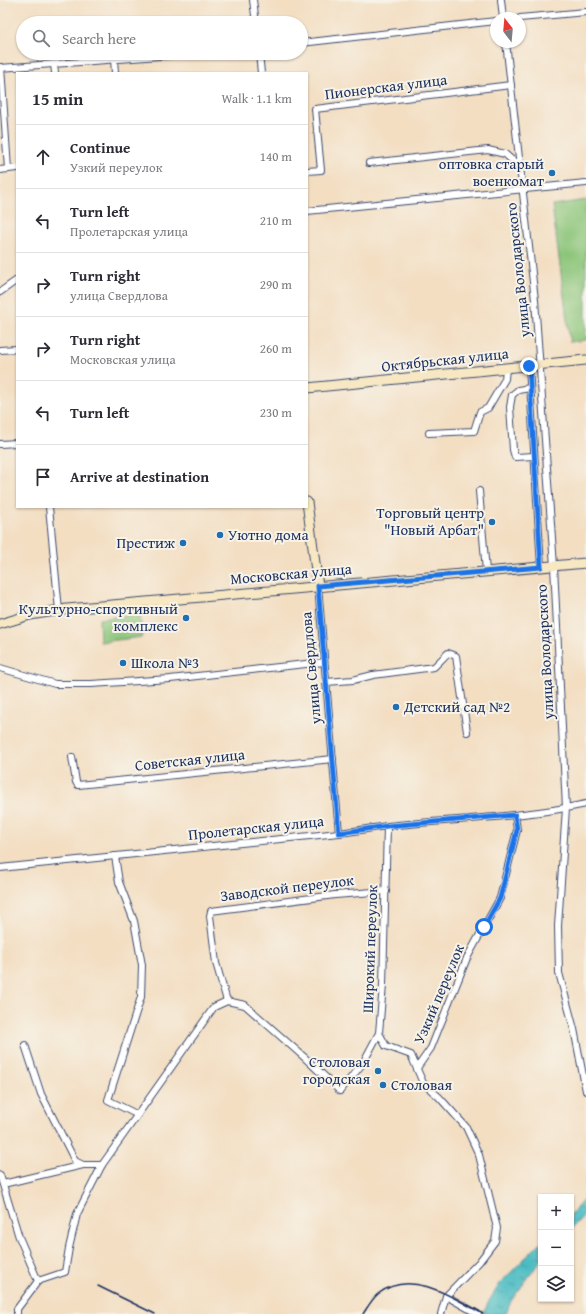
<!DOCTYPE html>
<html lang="en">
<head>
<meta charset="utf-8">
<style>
	:root { --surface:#fff; --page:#f2f2f3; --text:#2b2b33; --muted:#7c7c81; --line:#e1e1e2 }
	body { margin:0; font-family:"Gentium Book Plus",serif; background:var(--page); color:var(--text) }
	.controls { position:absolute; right:12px; bottom:12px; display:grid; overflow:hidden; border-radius:0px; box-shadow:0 1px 3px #0004 }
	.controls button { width:36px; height:36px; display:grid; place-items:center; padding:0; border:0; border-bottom:1px solid var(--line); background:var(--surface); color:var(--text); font:20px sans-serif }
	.compass { position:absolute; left:490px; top:12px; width:36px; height:36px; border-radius:50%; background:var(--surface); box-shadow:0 1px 3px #0004; rotate:344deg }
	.stop { position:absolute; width:12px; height:12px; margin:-9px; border:3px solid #1a73e8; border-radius:50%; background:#fff }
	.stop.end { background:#1a73e8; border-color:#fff; box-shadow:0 1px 4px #0008 }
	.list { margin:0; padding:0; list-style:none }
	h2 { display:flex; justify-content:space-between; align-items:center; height:52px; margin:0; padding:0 16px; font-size:17px }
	h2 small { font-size:13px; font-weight:400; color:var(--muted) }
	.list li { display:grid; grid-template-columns:26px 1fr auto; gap:12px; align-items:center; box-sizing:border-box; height:64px; padding:0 16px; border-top:1px solid var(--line) }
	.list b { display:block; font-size:15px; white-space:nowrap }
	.list p { margin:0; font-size:13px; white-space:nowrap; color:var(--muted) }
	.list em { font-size:13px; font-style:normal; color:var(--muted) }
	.icon { flex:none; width:22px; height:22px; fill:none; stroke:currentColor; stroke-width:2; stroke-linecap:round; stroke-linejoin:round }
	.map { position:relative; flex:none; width:586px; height:1314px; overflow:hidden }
	.search { position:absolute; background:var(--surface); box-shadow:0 1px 3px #0004; left:16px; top:16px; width:292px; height:44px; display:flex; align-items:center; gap:10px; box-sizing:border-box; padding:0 14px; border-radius:22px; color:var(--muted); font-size:15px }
	.panel { position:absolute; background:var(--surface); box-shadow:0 1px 3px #0004; left:16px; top:72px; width:292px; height:436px; border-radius:0px }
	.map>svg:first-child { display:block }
</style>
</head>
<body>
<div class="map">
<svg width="586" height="1314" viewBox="0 0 586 1314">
	<defs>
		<pattern id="water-ripples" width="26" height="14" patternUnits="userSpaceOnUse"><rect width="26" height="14" fill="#4ebdc3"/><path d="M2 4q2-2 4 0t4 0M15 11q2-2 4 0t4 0" fill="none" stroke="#409aa2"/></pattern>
	</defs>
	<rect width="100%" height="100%" fill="#f7f3e8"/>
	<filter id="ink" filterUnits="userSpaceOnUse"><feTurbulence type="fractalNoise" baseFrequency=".025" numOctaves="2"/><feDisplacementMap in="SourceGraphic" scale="8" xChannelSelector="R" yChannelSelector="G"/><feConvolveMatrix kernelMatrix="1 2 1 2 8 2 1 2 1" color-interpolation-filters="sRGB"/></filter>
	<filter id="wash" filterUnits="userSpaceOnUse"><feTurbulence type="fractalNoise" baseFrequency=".012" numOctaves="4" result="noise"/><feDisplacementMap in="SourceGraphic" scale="16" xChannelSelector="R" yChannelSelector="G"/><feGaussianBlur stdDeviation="0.9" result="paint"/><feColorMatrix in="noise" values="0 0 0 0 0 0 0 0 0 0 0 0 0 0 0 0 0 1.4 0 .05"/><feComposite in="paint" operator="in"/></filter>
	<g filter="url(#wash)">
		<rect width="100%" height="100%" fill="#f3dec2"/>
		<!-- green -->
		<g fill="#8bc579" stroke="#537a6c">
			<path d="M 586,200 L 586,340 L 570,342 L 552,205 Z"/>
			<path d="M 140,614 L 142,637 L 100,642 L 99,619 Z"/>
		</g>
		<!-- water -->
		<g fill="url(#water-ripples)" stroke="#347690">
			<path d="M 586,1197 L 586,1213 L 571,1229 L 571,1214 Z"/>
			<path d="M 541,1242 L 541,1260 L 511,1301 L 506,1314 L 483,1314 L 489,1301 L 501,1282 Z"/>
		</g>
	</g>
	<g filter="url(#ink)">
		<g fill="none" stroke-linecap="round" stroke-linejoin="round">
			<defs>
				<g id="street">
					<path d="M 253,0 L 256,23"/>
					<path d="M 501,0 L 503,18"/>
					<path d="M 520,18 L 586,12"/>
					<path d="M 506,42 L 535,300 L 554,566 L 566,808 L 558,926 L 559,973 L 574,1029 L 586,1091"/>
					<path d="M 301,43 L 496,21"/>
					<path d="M 259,53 L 261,73"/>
					<path d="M 114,59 L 115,73"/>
					<path d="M 54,64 L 55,73"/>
					<path d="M 1,67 L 8,169"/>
					<path d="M 0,68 L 199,53"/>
					<path d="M 369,163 L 488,150 L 505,154 L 520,167"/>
					<path d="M 0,170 L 17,168"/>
					<path d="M 307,171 L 321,170 L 315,109 L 511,85"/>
					<path d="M 307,211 L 586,183"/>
					<path d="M 0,292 L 17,280"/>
					<path d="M 0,350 L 17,349"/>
					<path d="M 529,366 L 541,567"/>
					<path d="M 530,388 L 518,390 L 512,395 L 510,407 L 513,450 L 515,457 L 534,456"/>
					<path d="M 429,433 L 474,431 L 480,412 L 488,408 L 505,379 L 506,368"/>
					<path d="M 0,444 L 17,443"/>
					<path d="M 479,491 L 486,571"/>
					<path d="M 49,507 L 59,610"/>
					<path d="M 318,586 L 339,833"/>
					<path d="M 0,668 L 55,684 L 91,684 L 170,679 L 324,662"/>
					<path d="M 326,682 L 353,680 L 373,675 L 434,667 L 448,653 L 456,656 L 467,732"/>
					<path d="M 72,757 L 76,782 L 78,785 L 333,759"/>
					<path d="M 387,826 L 383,985 L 379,1033 L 386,1046 L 411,1055 L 423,1083 L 439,1097 L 466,1127 L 479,1155 L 497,1228 L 495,1241 L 479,1262 L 446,1296 L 441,1314"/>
					<path d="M 115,856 L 119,882 L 134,921 L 142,965 L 141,997 L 108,1100 L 138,1115"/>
					<path d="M 0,868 L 339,833 C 355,831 372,828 388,826 C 454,819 521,818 586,804"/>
					<path d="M 227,1001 L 216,963 L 210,916 L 211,911 L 335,895 L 386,891"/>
					<path d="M 25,1045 L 41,1094 L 75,1161 L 83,1165 L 102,1165"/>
					<path d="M 417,1068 L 431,1048 L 467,958 L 500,898 L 517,830 L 515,815"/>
					<path d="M 0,1175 L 19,1237 L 38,1281 L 17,1309 L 17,1314"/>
					<path d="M 3,1184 L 83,1165"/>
					<path d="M 38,1281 L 65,1272 L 69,1248 L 77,1214 L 102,1165 L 214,1007 L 227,1001 L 245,1005 L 304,1057 L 340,1091 L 363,1063 L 379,1033"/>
					<path d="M 446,1296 L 478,1314"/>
				</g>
				<g id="secondary">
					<path d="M 307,388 L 586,360"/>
					<path d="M 307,502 L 318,586"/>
					<path d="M 0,624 L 30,615 L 67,609 L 586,563"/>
				</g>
			</defs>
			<!-- street casing -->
			<use href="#street" stroke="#3b496d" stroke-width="8"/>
			<!-- secondary casing -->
			<use href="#secondary" stroke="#3b496d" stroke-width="11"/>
			<!-- street -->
			<use href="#street" stroke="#fff" stroke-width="6"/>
			<!-- secondary -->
			<use href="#secondary" stroke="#f7e8c3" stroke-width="9"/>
			<!-- rail -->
			<g stroke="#1b2f5e" stroke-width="1.5">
				<path d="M 98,1286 L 155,1314"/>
				<path d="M 363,1314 C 367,1308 372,1299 378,1294 C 410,1268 453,1297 483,1314"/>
			</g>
		</g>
	</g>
	<g fill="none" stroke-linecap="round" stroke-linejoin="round" filter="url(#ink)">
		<!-- route -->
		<path stroke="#1a73e8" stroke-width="5" d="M 484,927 L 500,898 L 517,830 L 515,815 L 387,826 L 339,833 L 318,586 L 541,567 L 529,366"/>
	</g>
	<!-- markers -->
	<g fill="#1f6fb2" stroke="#f7f3e8" stroke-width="1.5">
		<circle cx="552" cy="173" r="4"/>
		<circle cx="492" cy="522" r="4"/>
		<circle cx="220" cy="535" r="4"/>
		<circle cx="183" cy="543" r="4"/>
		<circle cx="186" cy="618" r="4"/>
		<circle cx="123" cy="663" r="4"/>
		<circle cx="396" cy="707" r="4"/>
		<circle cx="378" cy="1071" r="4"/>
		<circle cx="383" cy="1085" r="4"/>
	</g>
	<g text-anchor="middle" stroke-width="4" stroke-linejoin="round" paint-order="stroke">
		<!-- street labels -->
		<g font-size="15" fill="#1b2f5e" stroke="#f7f3e8">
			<text transform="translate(386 87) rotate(-7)" y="5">Пионерская улица</text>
			<text transform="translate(518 270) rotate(-96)" y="5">улица Володарского</text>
			<text transform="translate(445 360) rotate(-6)" y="5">Октябрьская улица</text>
			<text transform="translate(291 574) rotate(-5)" y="5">Московская улица</text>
			<text transform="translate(545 652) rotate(-93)" y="5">улица Володарского</text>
			<text transform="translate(311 668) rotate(-95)" y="5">улица Свердлова</text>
			<text transform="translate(190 760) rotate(-6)" y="5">Советская улица</text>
			<text transform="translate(256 828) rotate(-6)" y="5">Пролетарская улица</text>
			<text transform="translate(287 888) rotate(-7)" y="5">Заводской переулок</text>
			<text transform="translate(370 949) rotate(-88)" y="5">Широкий переулок</text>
			<text transform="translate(439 994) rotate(-67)" y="5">Узкий переулок</text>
		</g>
		<!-- poi labels -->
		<g font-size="15" fill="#1b2f5e" stroke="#f7f3e8" text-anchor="end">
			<text x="544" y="169">оптовка старый<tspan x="544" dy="17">военкомат</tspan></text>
			<text x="484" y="518">Торговый центр<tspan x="484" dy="17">"Новый Арбат"</tspan></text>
			<text x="228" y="540" text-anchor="start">Уютно дома</text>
			<text x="175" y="548">Престиж</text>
			<text x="178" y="614">Культурно-спортивный<tspan x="178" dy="17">комплекс</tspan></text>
			<text x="131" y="668" text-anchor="start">Школа №3</text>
			<text x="404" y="712" text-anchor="start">Детский сад №2</text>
			<text x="370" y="1067">Столовая<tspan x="370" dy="17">городская</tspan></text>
			<text x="391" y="1090" text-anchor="start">Столовая</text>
		</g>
	</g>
</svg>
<div class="controls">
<button>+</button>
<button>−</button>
<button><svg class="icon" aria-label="layers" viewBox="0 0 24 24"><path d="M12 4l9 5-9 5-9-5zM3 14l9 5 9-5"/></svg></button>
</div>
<svg class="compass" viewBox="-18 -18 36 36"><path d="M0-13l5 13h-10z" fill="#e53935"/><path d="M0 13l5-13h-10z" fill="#7c7c81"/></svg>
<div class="stop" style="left:484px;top:927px"></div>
<div class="stop end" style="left:529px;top:366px"></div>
<div class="search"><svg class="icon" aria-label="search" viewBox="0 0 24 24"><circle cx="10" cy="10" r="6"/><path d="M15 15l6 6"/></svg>Search here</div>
<section class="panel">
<h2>15 min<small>Walk · 1.1 km</small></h2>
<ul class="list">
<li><svg class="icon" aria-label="ahead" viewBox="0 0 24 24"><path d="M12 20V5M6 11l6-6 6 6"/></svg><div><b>Continue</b><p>Узкий переулок</p></div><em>140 m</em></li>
<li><svg class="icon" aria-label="left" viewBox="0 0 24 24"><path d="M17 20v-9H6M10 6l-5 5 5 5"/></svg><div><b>Turn left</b><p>Пролетарская улица</p></div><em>210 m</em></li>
<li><svg class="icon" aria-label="right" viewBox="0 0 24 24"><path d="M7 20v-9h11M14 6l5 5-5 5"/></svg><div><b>Turn right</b><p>улица Свердлова</p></div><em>290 m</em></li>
<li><svg class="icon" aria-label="right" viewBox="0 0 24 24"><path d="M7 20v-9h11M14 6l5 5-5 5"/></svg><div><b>Turn right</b><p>Московская улица</p></div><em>260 m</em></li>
<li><svg class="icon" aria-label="left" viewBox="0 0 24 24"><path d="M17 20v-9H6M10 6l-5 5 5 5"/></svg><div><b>Turn left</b></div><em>230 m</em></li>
<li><svg class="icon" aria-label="arrive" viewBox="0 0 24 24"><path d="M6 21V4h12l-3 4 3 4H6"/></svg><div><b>Arrive at destination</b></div></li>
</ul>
</section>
</div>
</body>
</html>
